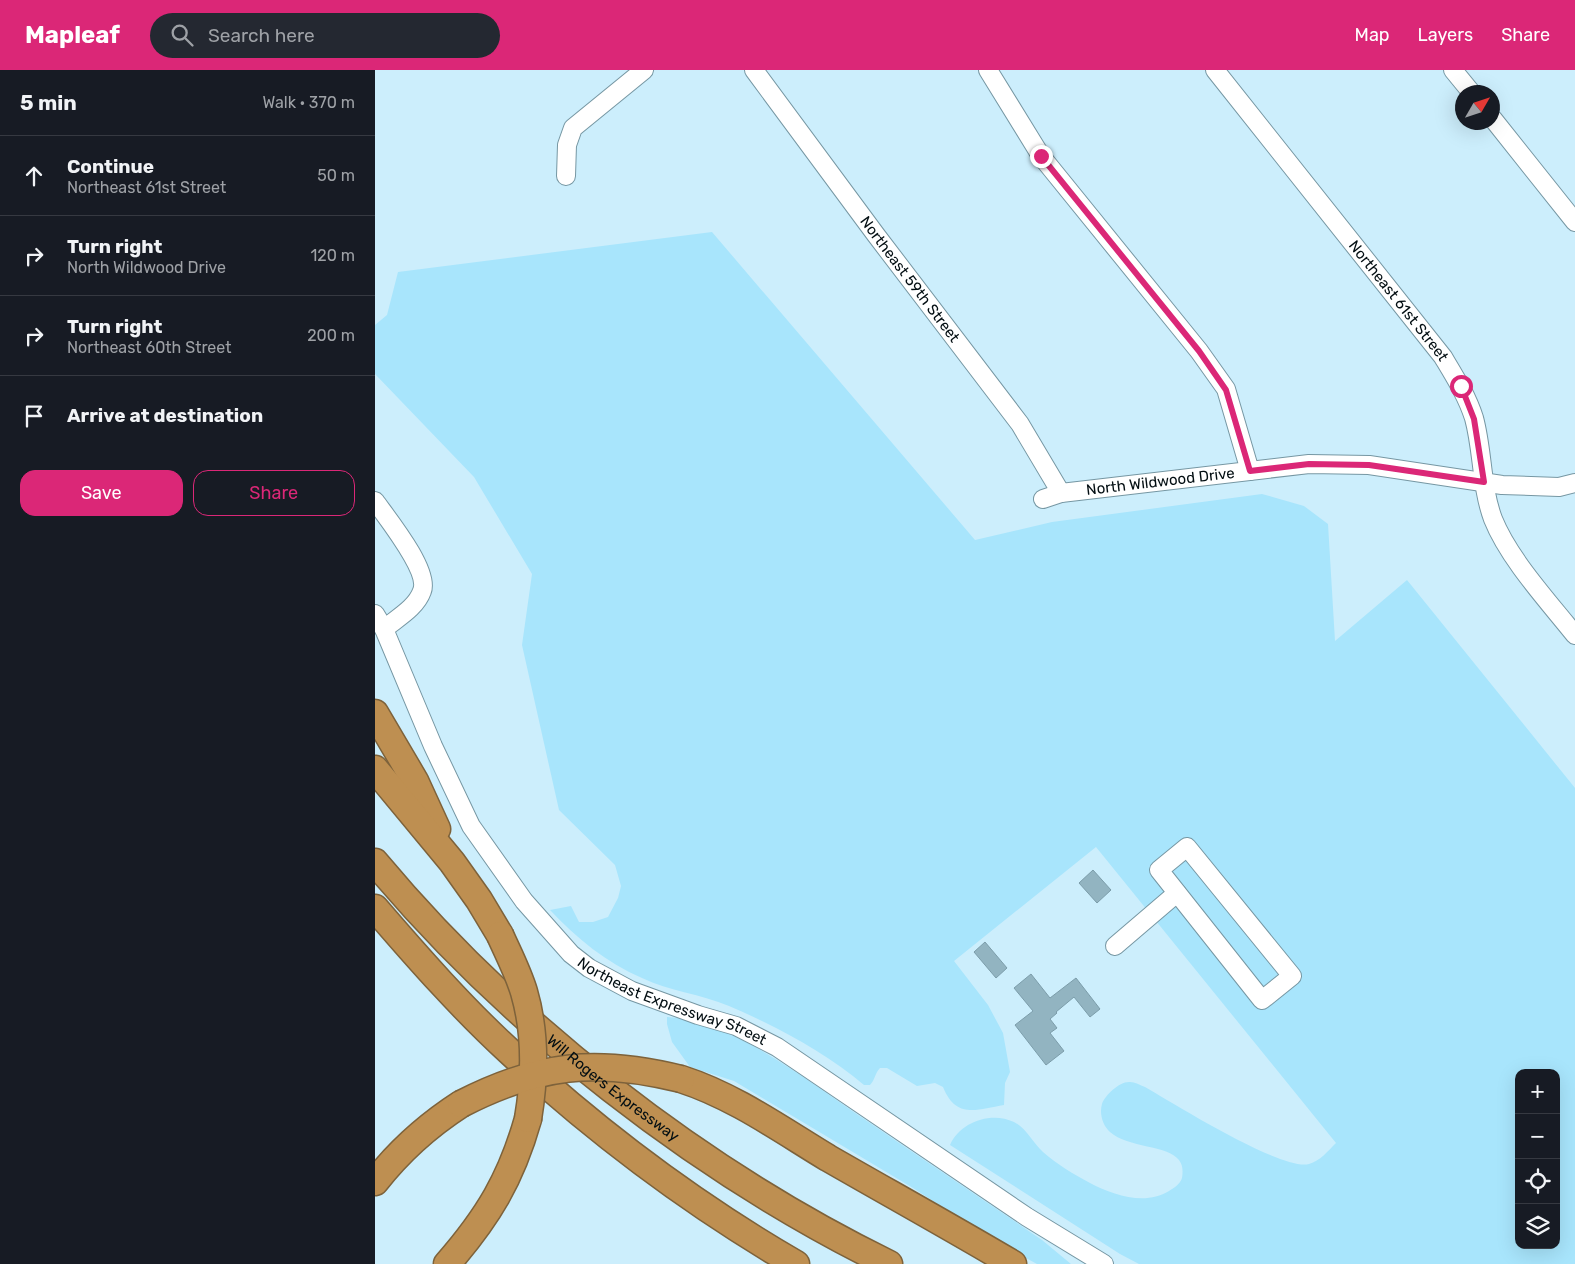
<!DOCTYPE html>
<html lang="en">
<head>
<meta charset="utf-8">
<style>
	:root { --surface:#171b24; --page:#242831; --text:#f1f3f6; --muted:#9ea1a6; --line:#363941; --accent:#db2777 }
	body { margin:0; font-family:Rubik,sans-serif; background:var(--page); color:var(--text) }
	.controls { position:absolute; right:15px; bottom:15px; display:grid; overflow:hidden; border-radius:10px; box-shadow:0 5px 20px #0002 }
	.controls button { width:45px; height:45px; display:grid; place-items:center; padding:0; border:0; border-bottom:1px solid var(--line); background:var(--surface); color:var(--text); font:25px sans-serif }
	.compass { position:absolute; left:1080px; top:15px; width:45px; height:45px; border-radius:50%; background:var(--surface); box-shadow:0 5px 20px #0002; rotate:51deg }
	.stop { position:absolute; width:15px; height:15px; margin:-11px; border:4px solid #db2777; border-radius:50%; background:#fff }
	.stop.end { background:#db2777; border-color:#fff; box-shadow:0 1px 5px #0008 }
	.list { margin:0; padding:0; list-style:none }
	h2 { display:flex; justify-content:space-between; align-items:center; height:65px; margin:0; padding:0 20px; font-size:21px }
	h2 small { font-size:16px; font-weight:400; color:var(--muted) }
	.list li { display:grid; grid-template-columns:32px 1fr auto; gap:15px; align-items:center; box-sizing:border-box; height:80px; padding:0 20px; border-top:1px solid var(--line) }
	.list b { display:block; font-size:19px; white-space:nowrap }
	.list p { margin:0; font-size:16px; white-space:nowrap; color:var(--muted) }
	.list em { font-size:16px; font-style:normal; color:var(--muted) }
	.actions { display:flex; gap:10px; padding:15px 20px }
	.actions a { flex:1; padding:11px 0; border:1px solid var(--accent); border-radius:15px; text-align:center; font-size:18px; color:var(--accent) }
	.actions .main { background:var(--accent); color:#fff }
	.icon { flex:none; width:28px; height:28px; fill:none; stroke:currentColor; stroke-width:2; stroke-linecap:round; stroke-linejoin:round }
	.map { position:relative; flex:none; width:1200px; height:1194px; overflow:hidden }
	header { display:flex; align-items:center; gap:30px; box-sizing:border-box; height:70px; padding:0 25px; background:var(--accent); color:#fff }
	header strong { font-size:24px }
	nav { display:flex; gap:28px; margin-inline-start:auto; font-size:18px }
	.search { width:350px; height:45px; background:var(--page); display:flex; align-items:center; gap:12px; box-sizing:border-box; padding:0 18px; border-radius:28px; color:var(--muted); font-size:19px }
	main { display:flex }
	aside { flex:1; background:var(--surface) }
	.map>svg:first-child { display:block }
</style>
</head>
<body>
<header>
<strong>Mapleaf</strong>
<div class="search"><svg class="icon" aria-label="search" viewBox="0 0 24 24"><circle cx="10" cy="10" r="6"/><path d="M15 15l6 6"/></svg>Search here</div>
<nav><a>Map</a><a>Layers</a><a>Share</a></nav>
</header>
<main>
<aside>
<h2>5 min<small>Walk · 370 m</small></h2>
<ul class="list">
<li><svg class="icon" aria-label="ahead" viewBox="0 0 24 24"><path d="M12 20V5M6 11l6-6 6 6"/></svg><div><b>Continue</b><p>Northeast 61st Street</p></div><em>50 m</em></li>
<li><svg class="icon" aria-label="right" viewBox="0 0 24 24"><path d="M7 20v-9h11M14 6l5 5-5 5"/></svg><div><b>Turn right</b><p>North Wildwood Drive</p></div><em>120 m</em></li>
<li><svg class="icon" aria-label="right" viewBox="0 0 24 24"><path d="M7 20v-9h11M14 6l5 5-5 5"/></svg><div><b>Turn right</b><p>Northeast 60th Street</p></div><em>200 m</em></li>
<li><svg class="icon" aria-label="arrive" viewBox="0 0 24 24"><path d="M6 21V4h12l-3 4 3 4H6"/></svg><div><b>Arrive at destination</b></div></li>
</ul>
<div class="actions"><a class="main">Save</a><a>Share</a></div>
</aside>
<div class="map">
<svg width="1200" height="1194" viewBox="0 0 1200 1194">
	<rect width="100%" height="100%" fill="#cceefc"/>
	<!-- green -->
	<g fill="#a8e5fc" fill-rule="evenodd">
		<path d="M 337,162 L 600,470 L 677,452 L 887,424 L 929,436 L 953,454 L 960,571 L 1032,510 L 1200,718 L 1200,1194 L 764,1194 L 745,1184 L 575,1075 C 585,1052 616,1041 639,1052 C 651,1058 658,1073 668,1082 C 682,1094 698,1104 715,1113 C 738,1125 770,1136 794,1121 C 799,1118 805,1114 807,1108 C 808,1102 808,1095 804,1090 C 793,1075 753,1078 735,1062 C 728,1056 724,1044 727,1034 C 730,1025 745,1011 755,1012 C 760,1012 765,1015 770,1017 C 798,1033 906,1101 934,1094 C 945,1091 953,1081 961,1073 L 721,777 L 579,891 L 613,935 L 628,963 L 635,1002 L 630,1013 L 629,1035 C 601,1040 581,1049 568,1017 L 560,1013 L 542,1016 L 512,998 L 505,998 C 500,1003 500,1010 495,1015 L 489,1015 C 452,983 399,955 354,936 C 326,924 294,921 267,908 C 232,893 201,868 175,840 L 196,836 L 204,852 L 218,852 L 233,847 L 243,828 L 246,816 L 240,795 L 184,740 L 147,575 L 157,504 L 99,407 L 0,304 L 0,255 L 12,245 L 23,202 ZM 1144,1003 L 1181,1003 L 1181,1175 L 1144,1175 Z"/>
		<path d="M 292,947 C 361,951 439,1016 495,1053 C 552,1092 610,1131 667,1170 L 696,1194 L 662,1194 L 615,1168 L 538,1118 L 359,1011 L 315,997 L 297,972 L 292,954 Z"/>
	</g>
	<!-- building -->
	<g fill="#92b4c1" stroke="#7c9daa">
		<path d="M 718,800 L 736,820 L 722,833 L 704,813 Z"/>
		<path d="M 610,872 L 632,898 L 621,908 L 599,882 Z"/>
		<path d="M 656,904 L 675,928 L 701,908 L 725,939 L 715,947 L 699,927 L 681,942 L 682,943 L 675,949 L 682,958 L 675,963 L 689,981 L 671,995 L 640,955 L 658,941 L 639,918 Z"/>
	</g>
	<g fill="none" stroke-linecap="round" stroke-linejoin="round">
		<defs>
			<g id="minor">
				<path id="s1" d="M 379,0 L 501,165 L 645,354 L 686,423"/>
				<path d="M 613,0 L 666,86 L 824,281 L 851,319 L 875,401"/>
				<path id="s2" d="M 840,0 L 1068,287 C 1080,307 1092,326 1099,348 C 1108,381 1106,417 1118,449 C 1134,489 1173,531 1200,565"/>
				<path d="M 1078,0 L 1096,22"/>
				<path d="M 1118,49 L 1200,152"/>
				<path d="M 191,106 L 192,75 L 198,58 L 269,0"/>
				<path id="s3" d="M 668,429 L 686,423 L 934,394 L 994,395 L 1127,415 L 1184,417 L 1200,413"/>
				<path d="M 0,431 C 12,448 55,501 47,521 C 41,538 22,548 9,559"/>
				<path id="s4" d="M 0,544 L 9,559 L 58,676 L 96,756 L 149,831 L 196,884 L 214,898 L 257,921 L 323,945 L 361,956 L 402,977 L 652,1147 L 729,1194"/>
				<path d="M 812,777 L 917,906 L 887,930 L 784,800 Z"/>
				<path d="M 740,876 L 802,823"/>
			</g>
			<g id="highway">
				<path d="M 0,643 L 40,711 L 62,759"/>
				<path d="M 0,699 L 77,792 L 104,830 L 125,865"/>
				<path id="s5" d="M 0,792 C 136,955 324,1101 514,1194"/>
				<path d="M 0,838 C 43,888 87,938 135,982 C 222,1062 319,1135 421,1194"/>
				<path d="M 306,1009 C 359,1026 405,1059 453,1088 C 514,1123 577,1158 638,1194"/>
				<path d="M 0,1112 C 25,1080 52,1056 86,1034"/>
				<path d="M 72,1194 C 113,1147 136,1109 153,1049"/>
			</g>
		</defs>
		<!-- minor casing -->
		<use href="#minor" stroke="#7697a3" stroke-width="20"/>
		<!-- highway casing -->
		<use href="#highway" stroke="#7d623b" stroke-width="29"/>
		<!-- minor -->
		<use href="#minor" stroke="#fff" stroke-width="18"/>
		<!-- highway -->
		<use href="#highway" stroke="#be8f51" stroke-width="26"/>
		<defs>
			<g id="highway-bridge">
				<path d="M 125,865 C 133,883 143,902 149,922 C 161,963 160,1007 153,1049"/>
				<path d="M 86,1034 C 164,994 221,988 306,1009"/>
			</g>
		</defs>
		<!-- highway-bridge casing -->
		<use href="#highway-bridge" stroke="#7d623b" stroke-width="29" stroke-linecap="butt"/>
		<!-- highway-bridge -->
		<use href="#highway-bridge" stroke="#be8f51" stroke-width="26"/>
	</g>
	<g fill="none" stroke-linecap="round" stroke-linejoin="round">
		<!-- route -->
		<path stroke="#db2777" stroke-width="6" d="M 666,86 L 824,281 L 851,320 L 875,401 L 934,394 L 994,395 L 1109,412 L 1099,349 L 1086,316"/>
	</g>
	<g text-anchor="middle" stroke-width="4" stroke-linejoin="round" paint-order="stroke">
		<!-- street labels -->
		<g font-size="15" fill="#030e12" stroke="#cceefc">
			<text dy="5" stroke="none"><textPath href="#s1" startOffset="261">Northeast 59th Street</textPath></text>
			<text dy="5" stroke="none"><textPath href="#s2" startOffset="295">Northeast 61st Street</textPath></text>
			<text dy="5" stroke="none"><textPath href="#s3" startOffset="119">North Wildwood Drive</textPath></text>
			<text dy="5" stroke="none"><textPath href="#s4" startOffset="508">Northeast Expressway Street</textPath></text>
			<text dy="5" stroke="none"><textPath href="#s5" startOffset="329">Will Rogers Expressway</textPath></text>
		</g>
	</g>
</svg>
<div class="controls">
<button>+</button>
<button>−</button>
<button><svg class="icon" aria-label="locate" viewBox="0 0 24 24"><circle cx="12" cy="12" r="6"/><path d="M12 2v4M12 18v4M2 12h4M18 12h4"/></svg></button>
<button><svg class="icon" aria-label="layers" viewBox="0 0 24 24"><path d="M12 4l9 5-9 5-9-5zM3 14l9 5 9-5"/></svg></button>
</div>
<svg class="compass" viewBox="-18 -18 36 36"><path d="M0-13l5 13h-10z" fill="#e53935"/><path d="M0 13l5-13h-10z" fill="#9ea1a6"/></svg>
<div class="stop" style="left:1086px;top:316px"></div>
<div class="stop end" style="left:666px;top:86px"></div>
</div>
</main>
</body>
</html>
